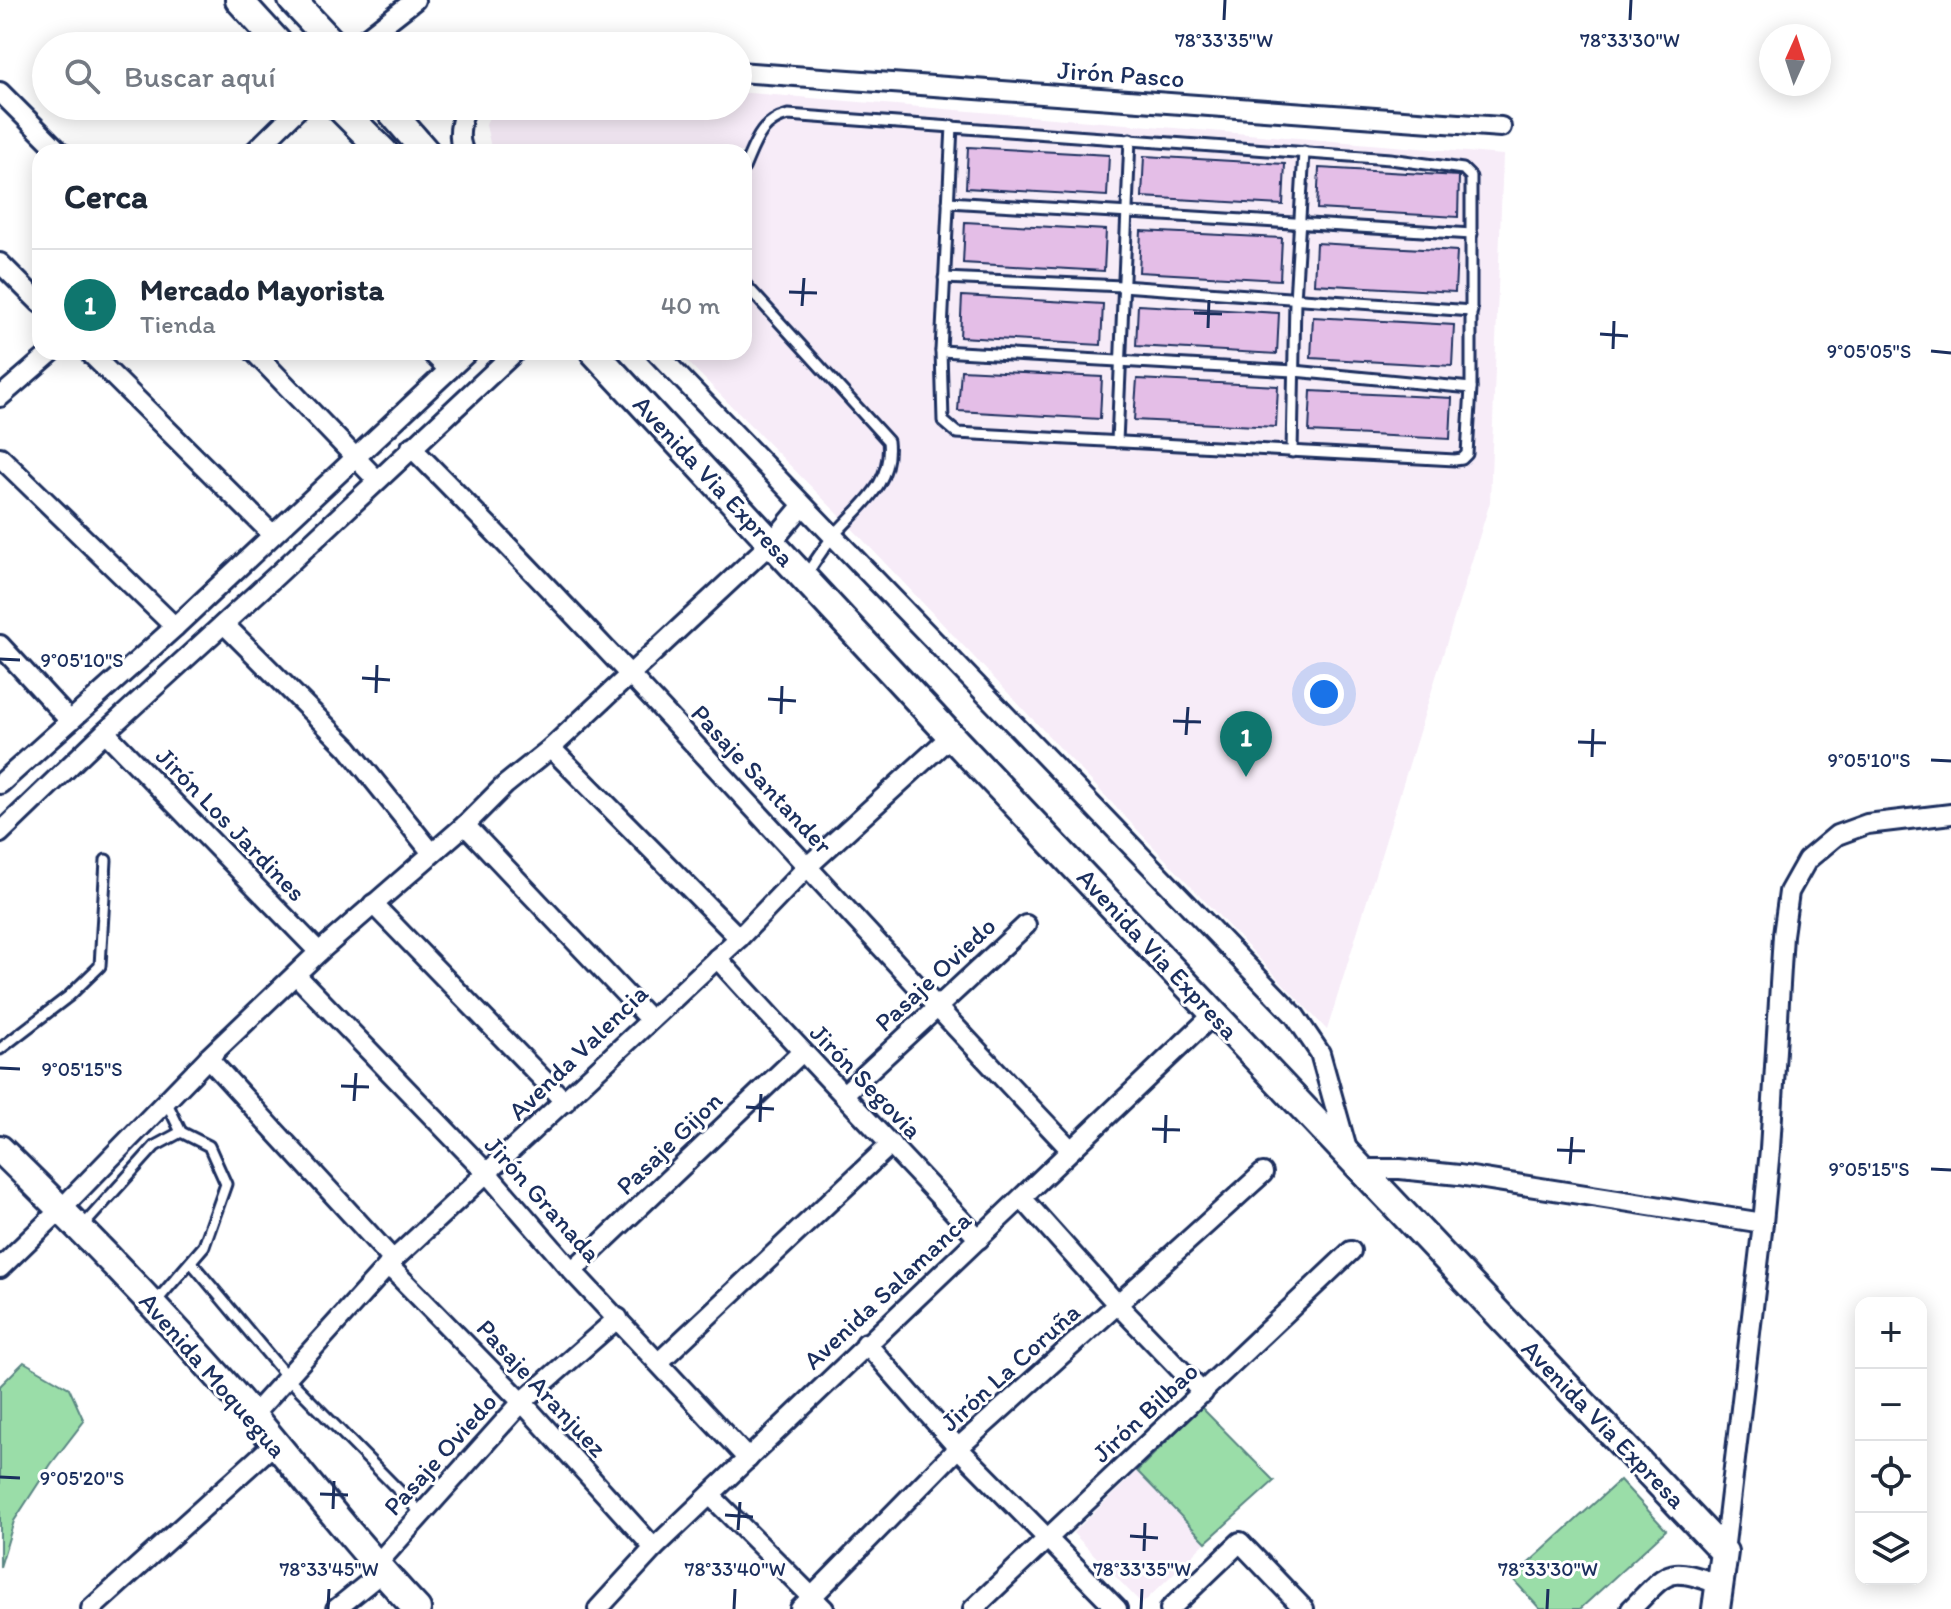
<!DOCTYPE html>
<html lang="es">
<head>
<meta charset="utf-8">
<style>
	:root { --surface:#fff; --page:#f6f6f7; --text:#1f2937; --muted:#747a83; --line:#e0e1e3; --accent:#0f766e }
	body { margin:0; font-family:Itim,sans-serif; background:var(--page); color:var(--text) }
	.controls { position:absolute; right:24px; bottom:24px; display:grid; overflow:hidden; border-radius:16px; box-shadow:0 4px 20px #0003 }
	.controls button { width:72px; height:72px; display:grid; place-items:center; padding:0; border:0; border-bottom:2px solid var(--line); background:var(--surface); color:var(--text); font:40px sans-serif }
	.compass { position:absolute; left:1759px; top:24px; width:72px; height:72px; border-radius:50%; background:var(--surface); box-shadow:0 4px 20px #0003; rotate:3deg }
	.you { position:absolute; left:1324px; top:694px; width:28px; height:28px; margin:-20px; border:6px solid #fff; border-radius:50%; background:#1a73e8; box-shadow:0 0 0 12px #1a73e833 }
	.badge { display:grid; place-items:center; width:52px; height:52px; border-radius:50%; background:var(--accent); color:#fff; font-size:26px; font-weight:700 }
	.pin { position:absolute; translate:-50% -66px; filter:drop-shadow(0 2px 4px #0008) }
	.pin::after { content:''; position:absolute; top:42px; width:28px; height:24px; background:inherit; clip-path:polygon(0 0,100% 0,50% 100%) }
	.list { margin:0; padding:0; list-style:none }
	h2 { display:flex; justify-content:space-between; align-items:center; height:104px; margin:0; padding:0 32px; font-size:34px }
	h2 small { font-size:26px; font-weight:400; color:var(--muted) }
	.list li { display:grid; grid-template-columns:52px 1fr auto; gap:24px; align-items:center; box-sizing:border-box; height:112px; padding:0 32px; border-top:2px solid var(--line) }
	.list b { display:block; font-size:30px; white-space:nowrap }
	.list p { margin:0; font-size:26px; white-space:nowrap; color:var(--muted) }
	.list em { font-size:26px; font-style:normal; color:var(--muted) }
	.icon { flex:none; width:44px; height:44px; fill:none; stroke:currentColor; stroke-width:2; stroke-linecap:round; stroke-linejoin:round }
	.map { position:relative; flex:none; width:1951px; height:1609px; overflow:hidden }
	.search { position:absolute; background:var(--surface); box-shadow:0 4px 20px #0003; left:32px; top:32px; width:720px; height:88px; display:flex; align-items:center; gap:20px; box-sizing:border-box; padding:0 28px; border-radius:44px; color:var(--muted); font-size:30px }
	.panel { position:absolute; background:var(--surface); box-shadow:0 4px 20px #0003; left:32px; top:144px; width:720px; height:216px; border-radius:24px }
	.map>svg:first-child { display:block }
</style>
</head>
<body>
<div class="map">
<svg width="1951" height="1609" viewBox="0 0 1951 1609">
	<rect width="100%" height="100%" fill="#fff"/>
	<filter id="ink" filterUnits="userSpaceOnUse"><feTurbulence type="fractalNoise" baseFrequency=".0125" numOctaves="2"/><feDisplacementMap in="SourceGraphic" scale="16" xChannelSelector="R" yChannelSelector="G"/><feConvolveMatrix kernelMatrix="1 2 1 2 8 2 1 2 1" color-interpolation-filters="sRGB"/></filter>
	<g filter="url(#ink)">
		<!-- built -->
		<g fill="#f7ecf8">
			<path d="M 738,92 L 1503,155 L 1490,502 L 1327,1030 L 847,523 L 678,352 L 744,352 L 744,152 L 492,152 L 486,125 L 493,106 L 738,106 Z"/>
			<path d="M 1137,1471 L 1206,1542 L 1142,1604 L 1073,1533 Z"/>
		</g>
		<!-- green -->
		<g fill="#9adda8" stroke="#5a8683" stroke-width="2">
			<path d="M 24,1362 L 69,1388 L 84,1421 L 51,1464 L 14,1521 L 0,1567 L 0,1386 Z"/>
			<path d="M 1201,1407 L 1274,1481 L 1206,1542 L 1137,1471 Z"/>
			<path d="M 1620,1480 L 1666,1530 L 1580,1609 L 1540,1609 L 1512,1578 Z"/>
		</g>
		<!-- building -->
		<g fill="#e4bee7" stroke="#1b2f5e" stroke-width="2">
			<path d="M 968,147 L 1109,155 L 1107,196 L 966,188 Z"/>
			<path d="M 1144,156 L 1285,164 L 1283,205 L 1142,197 Z"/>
			<path d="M 1319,168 L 1459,176 L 1458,217 L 1317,209 Z"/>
			<path d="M 965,222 L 1106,230 L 1104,271 L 963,263 Z"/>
			<path d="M 1141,231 L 1282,238 L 1280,280 L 1139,272 Z"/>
			<path d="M 1316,243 L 1457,251 L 1455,292 L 1314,284 Z"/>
			<path d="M 962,296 L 1103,304 L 1101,345 L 960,337 Z"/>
			<path d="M 1138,305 L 1279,313 L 1277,354 L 1136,346 Z"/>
			<path d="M 1313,317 L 1454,325 L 1452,366 L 1311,358 Z"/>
			<path d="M 961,370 L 1102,377 L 1100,419 L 958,411 Z"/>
			<path d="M 1137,379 L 1278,386 L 1276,427 L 1134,420 Z"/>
			<path d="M 1311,391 L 1452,398 L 1450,439 L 1309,432 Z"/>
		</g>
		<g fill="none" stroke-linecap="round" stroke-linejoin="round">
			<defs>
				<g id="lane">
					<path d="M 744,168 C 755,143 760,122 788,115 L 1390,159 L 1463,169 L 1471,177 L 1471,388 L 1467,454 L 1462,459 L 1455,460 L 957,433 L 943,421 L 941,351 L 952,126"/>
					<path d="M 948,202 L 1472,234"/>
					<path d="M 944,278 L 1122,286 L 1472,311"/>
					<path d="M 744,283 L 888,441 C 893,487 857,507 831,539 C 822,550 814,563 806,575"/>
					<path d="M 941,351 L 1294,371 L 1471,388"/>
					<path d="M 1117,442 L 1130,139"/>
					<path d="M 1292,452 L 1295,300 L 1304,152"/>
					<path d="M 0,1049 L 69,996 L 100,966 L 106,860"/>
					<path d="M 166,1101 L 181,1132"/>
					<path d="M 83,1226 L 155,1146 L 181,1132 L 209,1146 L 226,1184 L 204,1246 L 154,1304"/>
					<path d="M 191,1262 L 287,1377 L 422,1514"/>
				</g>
				<g id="street">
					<path d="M 356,46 L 415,0"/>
					<path d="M 738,72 L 1501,127"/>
					<path d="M 0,92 L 60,152"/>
					<path d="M 254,152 L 301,106"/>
					<path d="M 464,152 C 456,138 461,121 466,106"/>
					<path d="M 0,263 L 40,303"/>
					<path d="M 89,352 L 273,535"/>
					<path d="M 254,352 L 377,480"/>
					<path d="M 431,352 L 449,370"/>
					<path d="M 656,352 L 1295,1016 L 1320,1053 L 1348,1153"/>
					<path d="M 0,397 L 52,352"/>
					<path d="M 411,447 C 638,675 849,917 1071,1150"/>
					<path d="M 0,457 L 175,627"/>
					<path d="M 224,624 L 348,748 L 432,853"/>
					<path d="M 0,645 L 70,721"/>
					<path d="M 105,732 L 319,952"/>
					<path d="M 551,748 L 739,938"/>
					<path d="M 0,784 L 175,627 L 468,352"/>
					<path d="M 465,825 L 649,1019"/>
					<path d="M 0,833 L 105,732 L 277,575 L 515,352"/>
					<path d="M 373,904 L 565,1102"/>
					<path d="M 717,958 C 802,1053 892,1145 979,1239"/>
					<path d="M 297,976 L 487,1173 L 572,1271 L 748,1459"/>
					<path d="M 208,1058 L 393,1260"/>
					<path d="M 844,1094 L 1026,925"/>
					<path d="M 1360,1169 L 1400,1169 L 1459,1175 L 1763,1223"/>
					<path d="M 1022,1198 L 1118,1305 L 1203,1393"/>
					<path d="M 388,1265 L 522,1402 L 654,1548"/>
					<path d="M 0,1268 L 61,1209 L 208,1058 L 319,952 L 465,825 L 505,785 L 551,748 L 772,542 L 802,506"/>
					<path d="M 572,1271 L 802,1052"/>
					<path d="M 866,1343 L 958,1448 L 1117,1609"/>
					<path d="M 659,1362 L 891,1144"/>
					<path d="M 252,1416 L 393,1260 L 739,938 L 808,866 L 951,736"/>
					<path d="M 710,1495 L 824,1609"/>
					<path d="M 1724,1552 L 1763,1223 L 1770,1149 L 1783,935 L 1789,892 L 1807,860 L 1837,835 L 1867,824 L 1951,814"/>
					<path d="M 376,1565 L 522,1402 L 618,1318"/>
					<path d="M 91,1609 L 274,1444"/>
					<path d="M 336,1609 L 382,1572"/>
					<path d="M 598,1609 L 654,1548 L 1215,1013"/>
					<path d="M 800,1609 L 958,1448 L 1263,1173"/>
					<path d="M 973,1609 L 1351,1251"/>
					<path d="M 1170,1609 L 1240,1542 L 1304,1609"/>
					<path d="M 1631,1609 C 1668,1572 1666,1565 1718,1584"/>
				</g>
				<g id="secondary">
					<path d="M 239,0 L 281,46"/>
					<path d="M 292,0 L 335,46"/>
					<path d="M 338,106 L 384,152"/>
					<path d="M 386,106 L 426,152"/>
					<path d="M 594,352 L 951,736 L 1724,1552 L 1716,1609"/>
					<path d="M 0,1149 C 87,1234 172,1322 251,1414 C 306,1479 358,1547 417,1609"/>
				</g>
			</defs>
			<!-- lane casing -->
			<use href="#lane" stroke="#1b2f5e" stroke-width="15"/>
			<!-- street casing -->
			<use href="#street" stroke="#1b2f5e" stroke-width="24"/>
			<!-- secondary casing -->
			<use href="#secondary" stroke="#1b2f5e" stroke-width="32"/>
			<!-- lane -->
			<use href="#lane" stroke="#fff" stroke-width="9"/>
			<!-- street -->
			<use href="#street" stroke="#fff" stroke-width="18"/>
			<!-- secondary -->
			<use href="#secondary" stroke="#fff" stroke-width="26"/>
		</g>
	</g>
	<!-- ticks -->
	<path fill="none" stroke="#1b2f5e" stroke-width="3" d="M 1224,20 L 1225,0M 1630,20 L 1631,0M 789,292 L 817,293M 802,306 L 804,278M 1194,313 L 1222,314M 1208,328 L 1209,300M 1600,334 L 1628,336M 1613,349 L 1614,321M 1931,351 L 1951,353M 0,659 L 20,660M 362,678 L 390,680M 376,693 L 377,665M 768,699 L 796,701M 781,714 L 782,686M 1173,721 L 1201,722M 1186,735 L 1188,707M 1578,742 L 1606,743M 1592,757 L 1593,729M 1931,760 L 1951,761M 0,1068 L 20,1069M 341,1086 L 369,1087M 354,1101 L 356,1073M 746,1107 L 774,1109M 760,1122 L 761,1094M 1152,1129 L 1180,1130M 1165,1143 L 1166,1115M 1557,1150 L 1585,1151M 1570,1164 L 1572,1137M 1931,1169 L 1951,1170M 0,1477 L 20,1478M 320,1494 L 348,1495M 333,1509 L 334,1481M 725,1515 L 753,1517M 738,1530 L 740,1502M 1130,1536 L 1158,1538M 1144,1551 L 1145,1523M 328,1609 L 329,1589M 734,1609 L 735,1589M 1141,1609 L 1142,1589M 1547,1609 L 1548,1589"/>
	<g text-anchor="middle" stroke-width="6" stroke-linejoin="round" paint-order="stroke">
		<!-- street labels -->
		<g font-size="26" fill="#1b2f5e" stroke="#fff">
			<text transform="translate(1121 74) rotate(4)" y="9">Jirón Pasco</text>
			<text transform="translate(714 481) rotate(47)" y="9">Avenida Via Expresa</text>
			<text transform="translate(762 779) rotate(47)" y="9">Pasaje Santander</text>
			<text transform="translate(231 824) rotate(46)" y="9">Jirón Los Jardines</text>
			<text transform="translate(1158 954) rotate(47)" y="9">Avenida Via Expresa</text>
			<text transform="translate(935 974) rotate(-43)" y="9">Pasaje Oviedo</text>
			<text transform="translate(578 1052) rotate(-44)" y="9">Avenda Valencia</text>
			<text transform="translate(866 1081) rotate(46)" y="9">Jirón Segovia</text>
			<text transform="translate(669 1143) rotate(-44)" y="9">Pasaje Gijon</text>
			<text transform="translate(543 1199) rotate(48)" y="9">Jirón Granada</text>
			<text transform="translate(887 1290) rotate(-43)" y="9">Avenida Salamanca</text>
			<text transform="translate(1010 1367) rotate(-42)" y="9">Jirón La Coruña</text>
			<text transform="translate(213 1375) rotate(49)" y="9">Avenida Moquegua</text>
			<text transform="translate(542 1388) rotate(47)" y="9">Pasaje Aranjuez</text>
			<text transform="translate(1145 1412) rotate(-43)" y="9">Jirón Bilbao</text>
			<text transform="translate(1604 1424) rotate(46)" y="9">Avenida Via Expresa</text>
			<text transform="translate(440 1454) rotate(-48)" y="9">Pasaje Oviedo</text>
		</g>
	</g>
	<g font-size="20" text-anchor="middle" fill="#1b2f5e" stroke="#fff" stroke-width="6" stroke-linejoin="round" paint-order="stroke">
		<text x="1224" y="47">78°33'35"W</text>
		<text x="1630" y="47">78°33'30"W</text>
		<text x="1869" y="358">9°05'05"S</text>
		<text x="82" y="667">9°05'10"S</text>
		<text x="1869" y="767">9°05'10"S</text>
		<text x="82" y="1076">9°05'15"S</text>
		<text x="1869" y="1176">9°05'15"S</text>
		<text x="82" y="1485">9°05'20"S</text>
		<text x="329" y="1576">78°33'45"W</text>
		<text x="735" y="1576">78°33'40"W</text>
		<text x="1142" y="1576">78°33'35"W</text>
		<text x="1548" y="1576">78°33'30"W</text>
	</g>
</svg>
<div class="controls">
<button>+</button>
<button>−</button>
<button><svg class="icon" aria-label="locate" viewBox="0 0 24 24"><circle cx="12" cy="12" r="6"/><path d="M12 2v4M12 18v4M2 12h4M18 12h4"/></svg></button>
<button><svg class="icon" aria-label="layers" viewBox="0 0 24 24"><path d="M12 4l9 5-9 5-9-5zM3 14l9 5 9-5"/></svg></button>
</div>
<svg class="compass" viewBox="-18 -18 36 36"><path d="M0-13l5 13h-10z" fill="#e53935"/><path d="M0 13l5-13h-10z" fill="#747a83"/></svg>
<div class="you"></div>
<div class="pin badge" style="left:1246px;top:777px">1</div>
<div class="search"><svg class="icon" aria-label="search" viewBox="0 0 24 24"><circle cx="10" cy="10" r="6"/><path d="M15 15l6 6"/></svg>Buscar aquí</div>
<section class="panel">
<h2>Cerca<small></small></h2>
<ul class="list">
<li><span class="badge">1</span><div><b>Mercado Mayorista</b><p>Tienda</p></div><em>40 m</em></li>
</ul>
</section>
</div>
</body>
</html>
